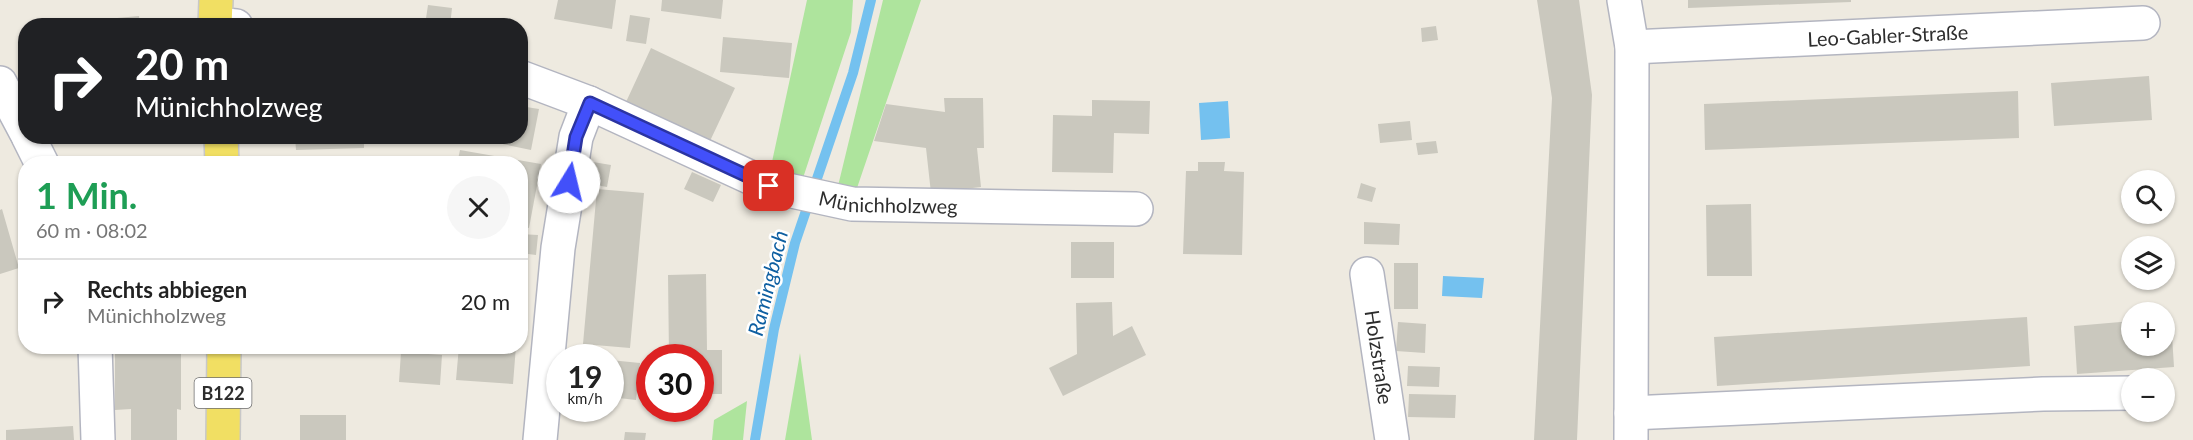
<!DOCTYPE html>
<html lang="de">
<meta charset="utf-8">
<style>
:root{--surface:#fff;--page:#f6f6f6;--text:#222;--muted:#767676;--line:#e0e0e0}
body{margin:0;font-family:Lato,sans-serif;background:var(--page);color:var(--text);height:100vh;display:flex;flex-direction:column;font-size:22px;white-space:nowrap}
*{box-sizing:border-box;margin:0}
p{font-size:20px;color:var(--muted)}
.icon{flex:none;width:33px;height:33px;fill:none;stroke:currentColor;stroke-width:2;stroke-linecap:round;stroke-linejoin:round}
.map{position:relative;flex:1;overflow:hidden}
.panel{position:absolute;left:18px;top:156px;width:510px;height:198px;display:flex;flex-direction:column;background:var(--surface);border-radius:24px;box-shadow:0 2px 4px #0004}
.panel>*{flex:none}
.top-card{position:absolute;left:18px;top:18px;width:510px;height:126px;border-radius:24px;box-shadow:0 2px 4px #0004;background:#202124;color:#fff;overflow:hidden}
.controls{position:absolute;left:2121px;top:170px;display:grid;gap:12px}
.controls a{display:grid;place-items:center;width:54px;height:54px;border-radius:50%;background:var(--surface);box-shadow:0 2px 4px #0004;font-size:30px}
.speed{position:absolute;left:546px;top:344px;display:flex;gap:12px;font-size:30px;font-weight:700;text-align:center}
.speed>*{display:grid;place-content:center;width:78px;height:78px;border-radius:50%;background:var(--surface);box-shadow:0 2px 4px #0004;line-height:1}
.speed small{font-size:15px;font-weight:400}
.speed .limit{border:9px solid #d22;background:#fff;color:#111}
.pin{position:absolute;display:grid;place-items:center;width:51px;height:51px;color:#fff;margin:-26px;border-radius:12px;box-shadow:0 3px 9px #0006}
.me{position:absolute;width:66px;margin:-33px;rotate:9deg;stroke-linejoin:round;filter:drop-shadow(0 0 4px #0008)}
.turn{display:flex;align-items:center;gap:21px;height:126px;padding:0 18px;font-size:27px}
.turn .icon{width:78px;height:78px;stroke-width:2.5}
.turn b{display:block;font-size:42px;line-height:51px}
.round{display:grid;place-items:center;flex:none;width:63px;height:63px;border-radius:32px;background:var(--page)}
.head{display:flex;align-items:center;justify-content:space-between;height:102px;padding:0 18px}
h1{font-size:36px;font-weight:700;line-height:45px;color:#1e9e55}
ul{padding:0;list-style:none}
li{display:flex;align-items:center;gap:18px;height:84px;padding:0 18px;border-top:2px solid var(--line)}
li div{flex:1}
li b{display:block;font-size:22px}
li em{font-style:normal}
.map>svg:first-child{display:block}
.green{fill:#aee49d}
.water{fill:#74c1ef}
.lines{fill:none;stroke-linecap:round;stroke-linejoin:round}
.stream{stroke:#74c1ef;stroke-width:10}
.building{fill:#cac8be}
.minor-casing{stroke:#b3b5c0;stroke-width:36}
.major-casing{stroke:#c8c8c8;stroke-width:36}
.minor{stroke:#fff;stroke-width:33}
.major{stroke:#f1df63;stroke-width:33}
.route-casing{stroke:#2b34a2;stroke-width:15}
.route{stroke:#4250fa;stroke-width:10}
.labels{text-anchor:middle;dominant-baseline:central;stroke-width:5;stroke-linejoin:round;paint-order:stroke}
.shield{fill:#fff;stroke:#6c6c6c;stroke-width:1.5}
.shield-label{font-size:18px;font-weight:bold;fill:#2d2d2d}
.street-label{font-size:20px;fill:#2d2d2d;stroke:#fff}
.water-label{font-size:21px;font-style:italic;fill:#0e5fa1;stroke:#fff}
</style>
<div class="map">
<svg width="2193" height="440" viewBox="0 0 2193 440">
<rect width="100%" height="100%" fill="#eeeae0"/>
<path class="green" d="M807,0H853L851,32L803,178L770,171Z
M883,0H921L857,188L838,186Z
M800,353L812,440H785Z
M747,401L743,440H712L714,420Z"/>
<path class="water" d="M1228,101L1230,138L1201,140L1199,103Z
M1443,276L1484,278L1482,298L1442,296Z"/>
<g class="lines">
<path class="stream" d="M755,440L774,329L795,243L853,73L871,0"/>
</g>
<path class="building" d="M558,0H616L612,29L554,19Z
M662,0H723L721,19L661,11Z
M1537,0H1579L1592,95L1577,440H1534L1552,98Z
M1688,0H1851V2L1688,8Z
M428,5L452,8L450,26L425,25Z
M630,15L650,18L646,44L626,41Z
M139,16L140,26H95V20Z
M1436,26L1438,40L1422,42L1421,28Z
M723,37L792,43L789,78L720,72Z
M651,48L735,88L710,141L626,102Z
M2149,76L2152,120L2054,126L2051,83Z
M2018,91L2019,138L1705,150L1704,104Z
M944,98H983L984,148H977L981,187L931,193L926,148L874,141L886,104L945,112Z
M1092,100L1150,101L1149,134L1114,133L1113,173L1052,172L1053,115L1092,116Z
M520,106L539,109L531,150L488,141L489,136H520Z
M1410,121L1412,140L1380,143L1378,124Z
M295,136H364V148L296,150Z
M1436,141L1438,153L1418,155L1416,143Z
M460,150L541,164L529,228L520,226V164H457Z
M365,159H384V164H365Z
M587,161L611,165L607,187L584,183Z
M1198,162H1225L1224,171L1244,172L1242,255L1183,254L1186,171H1198Z
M692,172L721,185L713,202L684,189Z
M1361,183L1376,188L1372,202L1357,198Z
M597,189L644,193L630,348L583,344Z
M1751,204L1752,276H1707L1706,205Z
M2,209L19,268L0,274V210Z
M1364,222L1400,224L1399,245L1364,244Z
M520,234L538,235L536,255L520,253Z
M1071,242H1114V278H1071Z
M1394,263H1418V309H1394Z
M706,274L707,350H722V394H708L707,398H700V357H669L668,275Z
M1112,302L1113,336L1132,326L1146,355L1063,396L1049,368L1077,354L1076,303Z
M2027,317L2030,366L1717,386L1714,337Z
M2164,319H2171L2174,367L2077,374L2074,326L2132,321V345H2164Z
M1398,322L1426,324L1425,353L1396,351Z
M115,346H181V410L177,409V440H131V409L115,410Z
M459,346H516L513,384L456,380Z
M401,352L442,355L440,385L399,382Z
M610,360L640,363L636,400L610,397Z
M1408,366L1440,367L1439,387L1407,386Z
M1409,394L1456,395L1455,418L1408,417Z
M300,415H346V440H300Z
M73,426L74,440H6V430Z
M625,432L646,433L645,440H624Z"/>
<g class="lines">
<g class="minor-casing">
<g id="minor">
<path d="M1624,0L1632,47L1631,440"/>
<path d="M215,24L236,26"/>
<path id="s1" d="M1632,47L2143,23"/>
<path id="s2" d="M520,77L589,103L769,186L852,204L1136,209"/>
<path d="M0,83L26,132"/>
<path d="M28,136L42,164"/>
<path id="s3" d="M1367,274L1392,440"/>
<path d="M95,346L98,440"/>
<path d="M1631,413L2043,394L2132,393"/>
<path d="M540,440L558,248L576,137L589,103"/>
</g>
</g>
<g class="major-casing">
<path id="major" d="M215,26L216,0
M221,136L222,164
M223,440L224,346"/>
</g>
<use href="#minor" class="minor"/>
<use href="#major" class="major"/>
</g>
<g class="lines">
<g class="route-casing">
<path id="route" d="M569,182L576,137L590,103L769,186"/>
</g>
<use href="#route" class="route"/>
</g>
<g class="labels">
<rect class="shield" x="194.5" y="378" width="57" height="30" rx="4.5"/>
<g class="shield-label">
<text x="223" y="393">B122</text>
</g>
<g class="street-label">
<text stroke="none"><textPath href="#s1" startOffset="256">Leo-Gabler-Straße</textPath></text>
<text stroke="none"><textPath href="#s2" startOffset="393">Münichholzweg</textPath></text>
<text stroke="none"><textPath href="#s3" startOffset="84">Holzstraße</textPath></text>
</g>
<g class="water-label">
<text transform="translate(767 283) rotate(-76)">Ramingbach</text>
</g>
</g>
</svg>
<div class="controls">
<a><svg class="icon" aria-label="search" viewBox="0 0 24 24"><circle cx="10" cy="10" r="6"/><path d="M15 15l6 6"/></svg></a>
<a><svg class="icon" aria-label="layers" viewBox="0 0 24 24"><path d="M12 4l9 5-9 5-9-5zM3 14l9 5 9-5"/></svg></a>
<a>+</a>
<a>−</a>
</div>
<div class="speed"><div>19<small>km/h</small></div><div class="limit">30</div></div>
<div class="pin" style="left:769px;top:186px;background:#d93025"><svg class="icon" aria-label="arrive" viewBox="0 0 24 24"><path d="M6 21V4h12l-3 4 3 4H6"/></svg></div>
<svg class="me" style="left:569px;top:182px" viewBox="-20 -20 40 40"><circle r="19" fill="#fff"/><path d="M0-13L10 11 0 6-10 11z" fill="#4250fa"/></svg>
<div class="top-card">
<div class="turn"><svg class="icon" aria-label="right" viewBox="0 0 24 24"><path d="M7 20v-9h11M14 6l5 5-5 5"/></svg><div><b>20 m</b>Münichholzweg</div></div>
</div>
<section class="panel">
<div class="head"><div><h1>1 Min.</h1><p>60 m · 08:02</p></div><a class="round"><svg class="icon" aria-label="close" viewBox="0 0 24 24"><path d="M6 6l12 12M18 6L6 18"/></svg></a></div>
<ul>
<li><svg class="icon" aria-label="right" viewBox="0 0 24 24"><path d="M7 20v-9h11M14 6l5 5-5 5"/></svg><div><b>Rechts abbiegen</b><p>Münichholzweg</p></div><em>20 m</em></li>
</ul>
</section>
</div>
